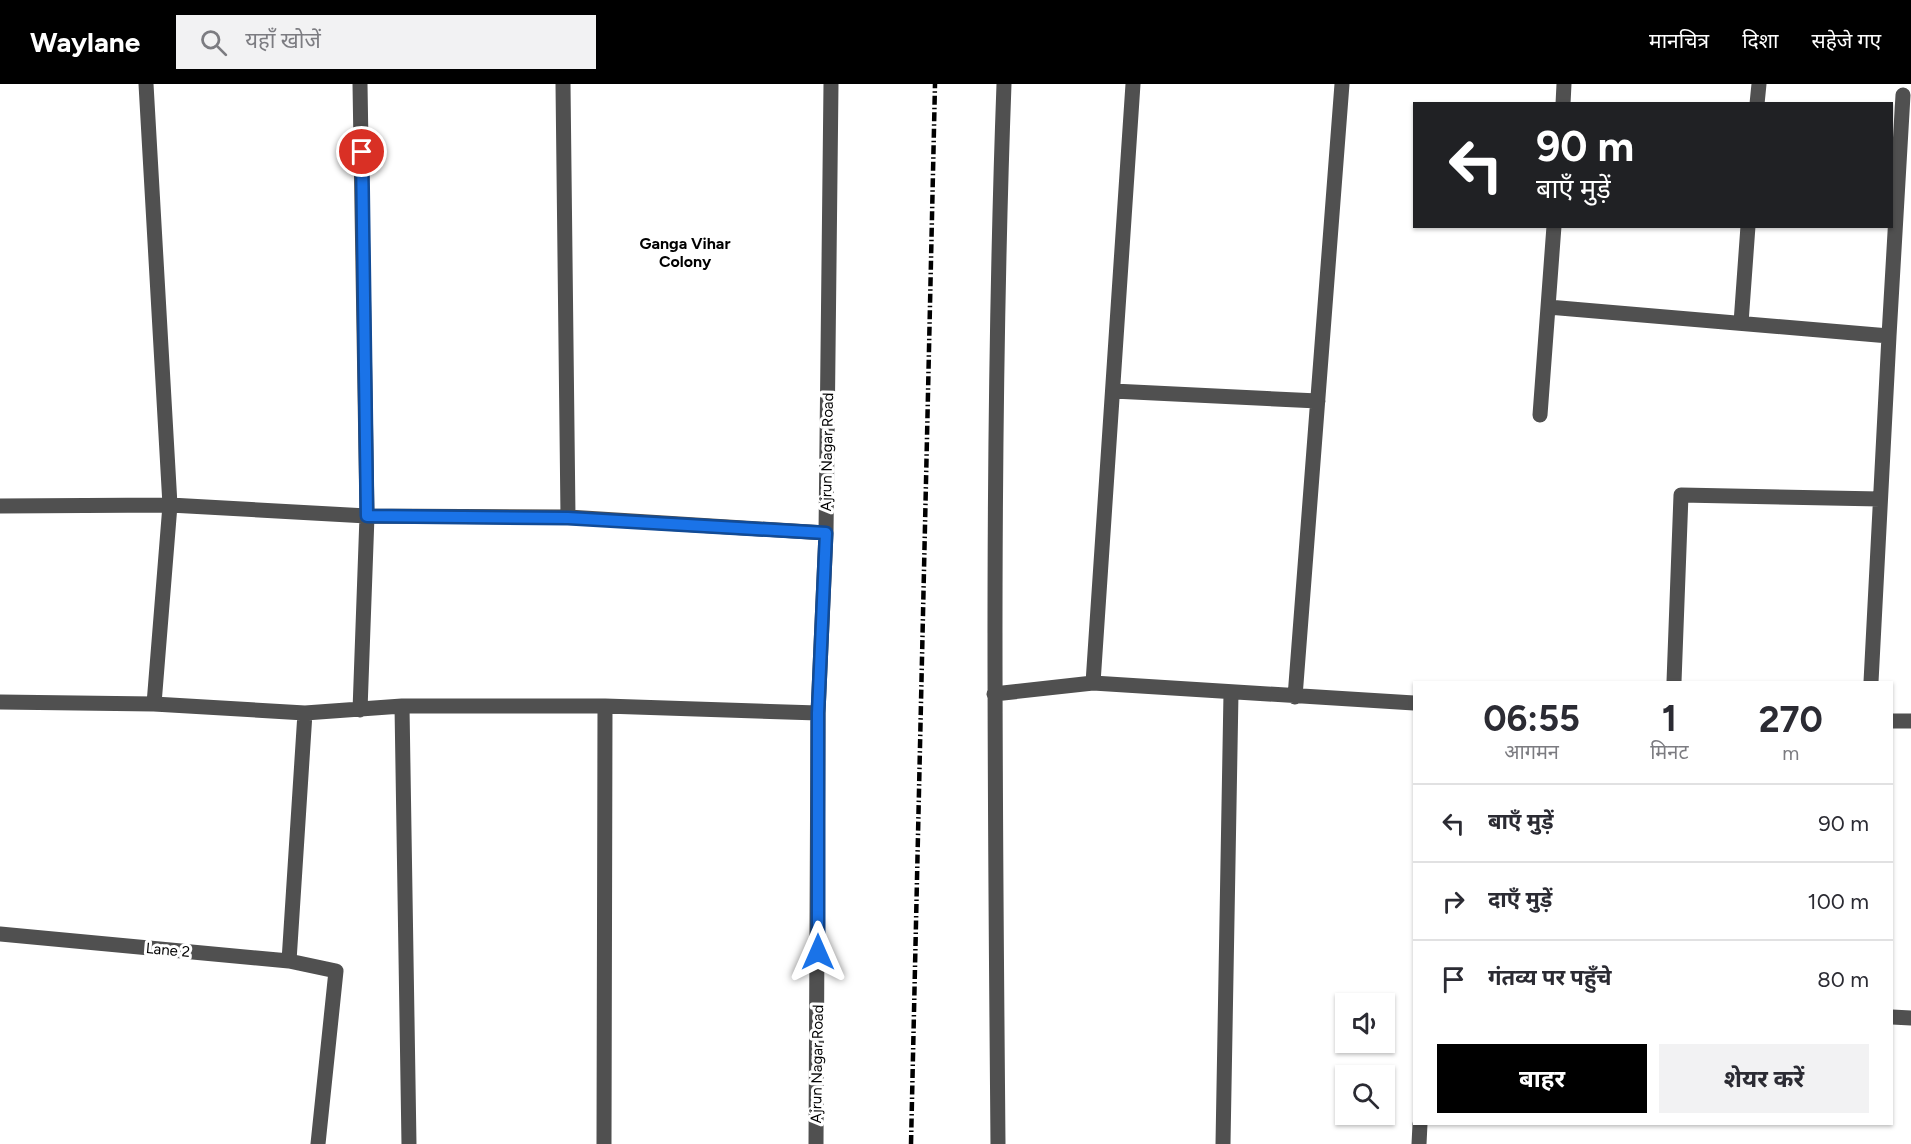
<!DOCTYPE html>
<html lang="hi">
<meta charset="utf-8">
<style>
:root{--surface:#fff;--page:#f2f2f3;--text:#2b2b33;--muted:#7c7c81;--line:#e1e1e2;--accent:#000}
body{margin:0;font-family:Figtree,"Noto Sans Devanagari",sans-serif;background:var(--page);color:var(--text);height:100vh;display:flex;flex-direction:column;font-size:22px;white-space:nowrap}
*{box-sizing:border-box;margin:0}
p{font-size:20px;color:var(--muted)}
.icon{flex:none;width:33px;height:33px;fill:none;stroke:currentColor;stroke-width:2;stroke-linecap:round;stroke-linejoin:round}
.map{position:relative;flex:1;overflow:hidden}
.details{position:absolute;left:1413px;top:597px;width:480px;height:444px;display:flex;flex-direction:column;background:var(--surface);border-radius:0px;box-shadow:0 2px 4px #0004}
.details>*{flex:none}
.top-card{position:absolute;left:1413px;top:18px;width:480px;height:126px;border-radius:0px;box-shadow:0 2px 4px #0004;background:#202124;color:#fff;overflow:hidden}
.buttons{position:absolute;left:1335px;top:909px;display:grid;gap:12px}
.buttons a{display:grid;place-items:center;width:60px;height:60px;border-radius:0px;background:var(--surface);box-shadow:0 2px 4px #0004;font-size:30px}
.pin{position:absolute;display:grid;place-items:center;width:51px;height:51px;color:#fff;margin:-26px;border:3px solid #fff;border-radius:50%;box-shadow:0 2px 6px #0007}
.me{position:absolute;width:66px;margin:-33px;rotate:0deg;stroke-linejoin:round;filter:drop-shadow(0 0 4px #0008)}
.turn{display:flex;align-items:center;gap:21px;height:126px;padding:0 24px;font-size:27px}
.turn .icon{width:78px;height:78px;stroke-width:2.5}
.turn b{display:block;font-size:42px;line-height:51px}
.eta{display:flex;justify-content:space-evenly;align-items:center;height:102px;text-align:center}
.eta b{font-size:36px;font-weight:700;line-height:42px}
.action{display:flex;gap:12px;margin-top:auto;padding:12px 24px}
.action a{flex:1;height:69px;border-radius:0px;background:var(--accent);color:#fff;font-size:24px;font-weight:700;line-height:69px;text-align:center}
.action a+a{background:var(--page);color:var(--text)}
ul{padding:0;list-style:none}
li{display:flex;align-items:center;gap:18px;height:78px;padding:0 24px;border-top:2px solid var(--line)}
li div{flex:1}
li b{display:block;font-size:22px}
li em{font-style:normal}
header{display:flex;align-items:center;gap:36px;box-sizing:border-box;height:84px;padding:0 30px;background:var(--accent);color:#fff}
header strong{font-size:28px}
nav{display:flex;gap:33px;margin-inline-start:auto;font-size:21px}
.search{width:420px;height:54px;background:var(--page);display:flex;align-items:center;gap:15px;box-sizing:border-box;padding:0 21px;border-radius:0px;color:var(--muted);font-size:22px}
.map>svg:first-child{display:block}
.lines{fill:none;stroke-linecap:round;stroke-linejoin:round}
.minor{stroke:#505050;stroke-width:15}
.rail{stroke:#000;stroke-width:4.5;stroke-dasharray:9 3 1.5 3;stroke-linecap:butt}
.route-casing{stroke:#114b97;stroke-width:15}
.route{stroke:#1a73e8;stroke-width:10}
.labels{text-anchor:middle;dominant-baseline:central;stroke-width:6;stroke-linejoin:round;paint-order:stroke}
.street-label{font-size:15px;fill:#000;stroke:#fff}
.neighbourhood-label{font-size:16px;font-weight:bold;fill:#000;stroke:#fff}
</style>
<header>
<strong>Waylane</strong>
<div class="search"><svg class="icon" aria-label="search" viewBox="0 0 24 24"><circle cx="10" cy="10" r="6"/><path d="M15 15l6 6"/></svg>यहाँ खोजें</div>
<nav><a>मानचित्र</a><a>दिशा</a><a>सहेजे गए</a></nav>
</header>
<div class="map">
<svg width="1911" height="1060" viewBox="0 0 1911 1060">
<rect width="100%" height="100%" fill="#fff"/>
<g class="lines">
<path class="minor" d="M146,0L170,421L154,620
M563,0L568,433
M1563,20L1564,0
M1757,20L1759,0
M1548,223L1889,252L1871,598
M1741,239L1748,142
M1889,252L1903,11
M1113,307L1318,317
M1540,331L1554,142
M0,422L170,421L367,432L568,433L826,449
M1674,598L1681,411L1880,415
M1093,599L1133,0
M994,610L1093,599L1414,619
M1295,613L1342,0
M0,618L154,620L305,629L402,622H605L818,629
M402,622L409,1060
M360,626L367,432L360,0
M1892,637H1911
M0,850L289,877L336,887L318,1060
M289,877L305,629
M1892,933L1911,934
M604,1060L605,622
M816,1060L818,629L826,449L831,0
M998,1060C995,707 991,353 1004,0
M1223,1060L1231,609
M1419,1060L1420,1040"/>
<path class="rail" d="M911,1060L935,0"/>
</g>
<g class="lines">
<g class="route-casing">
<path id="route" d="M362,68L367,432L568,434L826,449L818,629V868"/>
</g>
<use href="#route" class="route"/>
</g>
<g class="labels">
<g class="street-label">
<text transform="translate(827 368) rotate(-89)">Ajrun Nagar Road</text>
<text transform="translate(168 866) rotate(5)">Lane 2</text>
<text transform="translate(817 980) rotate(-89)">Ajrun Nagar Road</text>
</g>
<g class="neighbourhood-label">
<text x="685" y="159">Ganga Vihar<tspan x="685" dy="18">Colony</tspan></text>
</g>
</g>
</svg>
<div class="buttons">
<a><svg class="icon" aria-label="sound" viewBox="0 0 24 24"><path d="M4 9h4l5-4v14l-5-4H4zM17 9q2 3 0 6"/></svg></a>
<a><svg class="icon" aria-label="search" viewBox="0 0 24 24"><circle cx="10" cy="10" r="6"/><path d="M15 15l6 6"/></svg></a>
</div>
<div class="pin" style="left:362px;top:68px;background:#d93025"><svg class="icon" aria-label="arrive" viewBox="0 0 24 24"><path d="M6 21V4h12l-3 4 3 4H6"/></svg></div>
<svg class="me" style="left:818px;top:868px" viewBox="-20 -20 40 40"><path d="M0-17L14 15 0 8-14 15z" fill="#1a73e8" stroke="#fff" stroke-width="4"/></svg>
<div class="top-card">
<div class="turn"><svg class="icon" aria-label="left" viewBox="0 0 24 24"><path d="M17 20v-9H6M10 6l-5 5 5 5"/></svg><div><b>90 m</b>बाएँ मुड़ें</div></div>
</div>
<section class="details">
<div class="eta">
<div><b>06:55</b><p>आगमन</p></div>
<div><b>1</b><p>मिनट</p></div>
<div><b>270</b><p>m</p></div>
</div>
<ul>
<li><svg class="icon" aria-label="left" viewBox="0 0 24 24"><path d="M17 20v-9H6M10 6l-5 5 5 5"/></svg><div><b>बाएँ मुड़ें</b></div><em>90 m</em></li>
<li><svg class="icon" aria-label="right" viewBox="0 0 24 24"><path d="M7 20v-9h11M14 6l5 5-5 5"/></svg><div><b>दाएँ मुड़ें</b></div><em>100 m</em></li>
<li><svg class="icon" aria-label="arrive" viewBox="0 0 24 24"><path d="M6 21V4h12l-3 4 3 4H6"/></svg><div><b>गंतव्य पर पहुँचे</b></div><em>80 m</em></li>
</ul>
<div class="action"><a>बाहर</a><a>शेयर करें</a></div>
</section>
</div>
